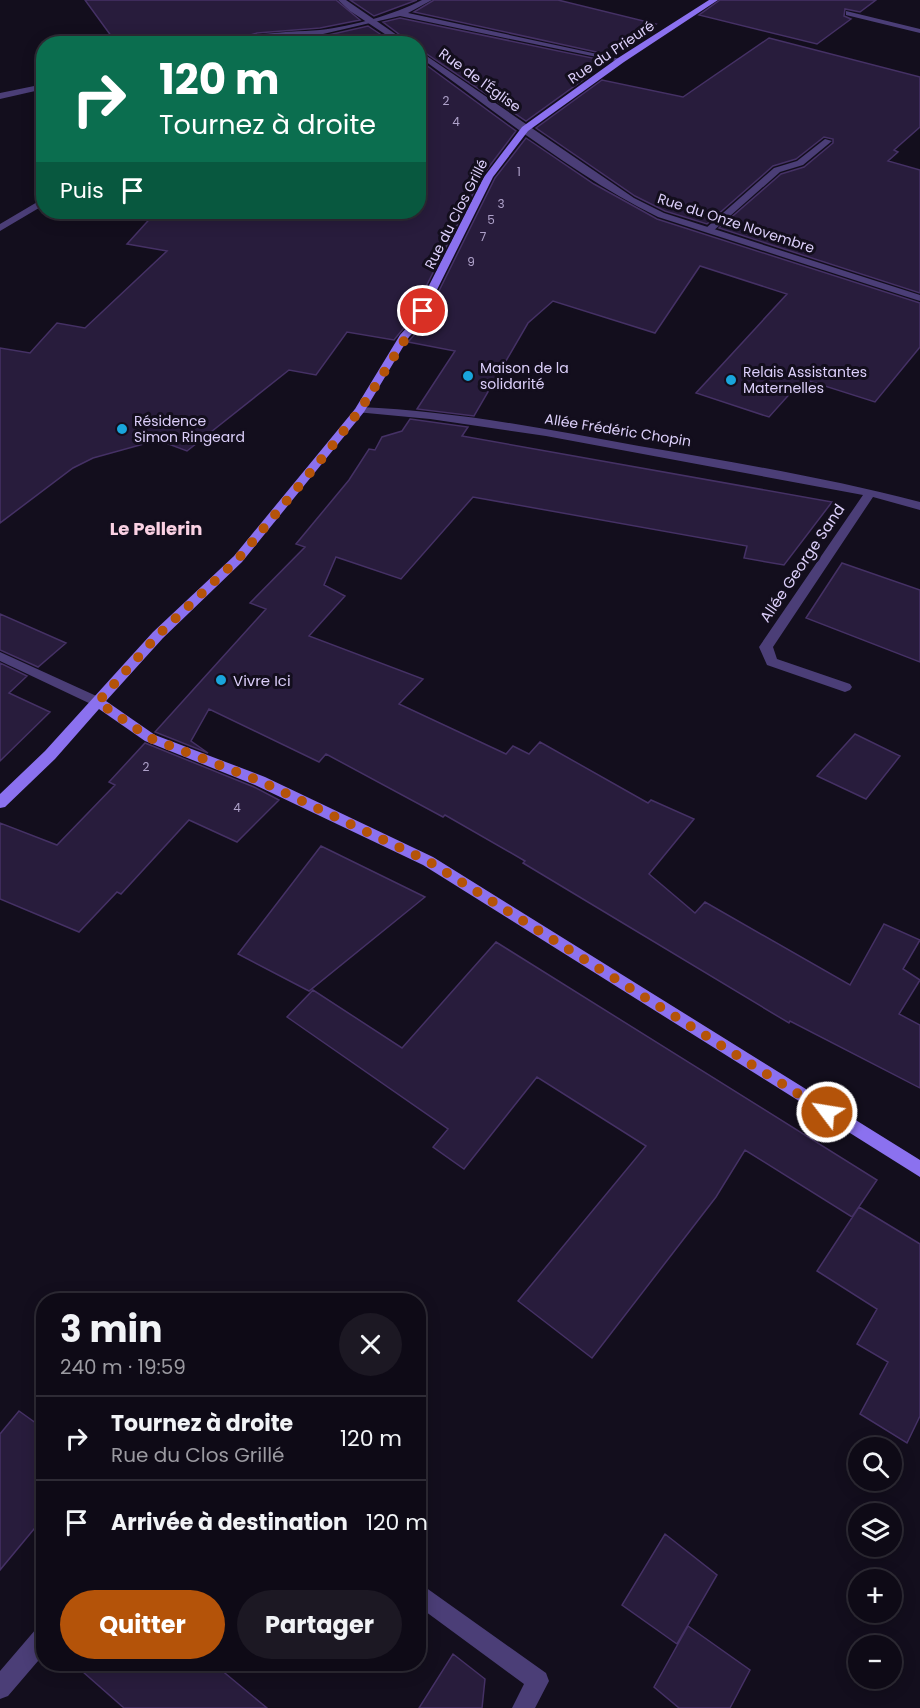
<!DOCTYPE html>
<html lang="fr">
<meta charset="utf-8">
<style>
:root{--surface:#0e0a16;--page:#1c1823;--text:#f1f3f6;--muted:#9b9aa1;--line:#2e2b35;--accent:#b45309}
body{margin:0;font-family:Poppins,sans-serif;background:var(--page);color:var(--text);height:100vh;display:flex;flex-direction:column;font-size:22px;white-space:nowrap}
*{box-sizing:border-box;margin:0}
p{font-size:20px;color:var(--muted)}
.icon{flex:none;width:33px;height:33px;fill:none;stroke:currentColor;stroke-width:2;stroke-linecap:round;stroke-linejoin:round}
.map{position:relative;flex:1;overflow:hidden}
.sheet{position:absolute;left:36px;top:1293px;width:390px;height:378px;display:flex;flex-direction:column;background:var(--surface);border-radius:24px;box-shadow:0 3px 15px #0003,0 0 0 2px var(--line)}
.sheet>*{flex:none}
.banner{position:absolute;left:36px;top:36px;width:390px;height:183px;border-radius:24px;box-shadow:0 3px 15px #0003,0 0 0 2px var(--line);background:#0b6e4f;color:#fff;overflow:hidden}
.tools{position:absolute;left:848px;top:1437px;display:grid;gap:12px}
.tools a{display:grid;place-items:center;width:54px;height:54px;border-radius:50%;background:var(--surface);box-shadow:0 3px 15px #0003,0 0 0 2px var(--line);font-size:30px}
.pin{position:absolute;display:grid;place-items:center;width:51px;height:51px;color:#fff;margin:-26px;border:3px solid #fff;border-radius:50%;box-shadow:0 2px 6px #0007}
.me{position:absolute;width:66px;margin:-33px;rotate:301deg;stroke-linejoin:round;filter:drop-shadow(0 0 4px #0008)}
.turn{display:flex;align-items:center;gap:21px;height:126px;padding:0 24px;font-size:27px}
.turn .icon{width:78px;height:78px;stroke-width:2.5}
.turn b{display:block;font-size:42px;line-height:51px}
.then{display:flex;align-items:center;height:57px;padding:0 24px;background:#0003;gap:12px;font-size:22px}
.round{display:grid;place-items:center;flex:none;width:63px;height:63px;border-radius:32px;background:var(--page)}
.overview{display:flex;align-items:center;justify-content:space-between;height:102px;padding:0 24px}
h1{font-size:36px;font-weight:700;line-height:45px}
.action{display:flex;gap:12px;margin-top:auto;padding:12px 24px}
.action a{flex:1;height:69px;border-radius:36px;background:var(--accent);color:#fff;font-size:24px;font-weight:700;line-height:69px;text-align:center}
.action a+a{background:var(--page);color:var(--text)}
ul{padding:0;list-style:none}
li{display:flex;align-items:center;gap:18px;height:84px;padding:0 24px;border-top:2px solid var(--line)}
li div{flex:1}
li b{display:block;font-size:22px}
li em{font-style:normal}
.map>svg:first-child{display:block}
.building{fill:#281c3c;stroke:#453165;stroke-width:1.5}
.lines{fill:none;stroke-linecap:round;stroke-linejoin:round}
.service{fill:#4b3e77;fill-rule:evenodd}
.minor{fill:#4b3e77;fill-rule:evenodd}
.tertiary{fill:#4b3e77;fill-rule:evenodd}
.secondary{fill:#8b71ef;fill-rule:evenodd}
.route{stroke:#b45309;stroke-width:10;stroke-dasharray:0 18}
.poi-dot{fill:#19a5dc;stroke:#130e1d;stroke-width:2}
.labels{text-anchor:middle;dominant-baseline:central;stroke-width:6;stroke-linejoin:round;paint-order:stroke}
.number-label{font-size:12px;fill:#afa2ca}
.far-street-label{font-size:14px;fill:#dccffa;stroke:#130e1d}
.far-poi-label{font-size:14px;fill:#dccffa;stroke:#130e1d;text-anchor:start}
.street-label{font-size:15px;fill:#dccffa;stroke:#130e1d}
.poi-label{font-size:15px;fill:#dccffa;stroke:#130e1d;text-anchor:start}
.quarter-label{font-size:18px;font-weight:bold;fill:#fad1e3;stroke:#130e1d}
</style>
<div class="map">
<svg width="920" height="1708" viewBox="0 0 920 1708">
<rect width="100%" height="100%" fill="#130e1d"/>
<path class="building" d="M85,0H336L360,20L320,28L257,33L221,44H117Z
M350,0H417L374,16Z
M434,0H558L656,24L610,55L414,12Z
M720,0H876L860,12L845,9L844,16L851,19L817,44L699,15Z
M400,18L602,60L578,75L587,77L526,121L418,48V44H412L383,22Z
M368,26L395,44H313L324,36Z
M304,37L296,44H253L289,38Z
M769,38L920,77V127L894,150L898,152L888,161L920,170V293L719,228L781,174L804,167L833,143V139L824,137L796,159L773,166L707,224L665,211L635,196L536,128L602,80L683,97Z
M418,59L516,131L482,176L407,324L394,340L347,332L316,375L289,370L187,451L158,440L93,458L73,468L0,523V348L30,353L57,323L85,328L167,251L127,244L156,212H418Z
M526,138L594,184L657,219L920,303V347L875,402L803,379L769,417L696,393L787,294L700,266L655,333L553,301L528,323L474,416L417,409L455,351L408,342L421,327L495,178Z
M410,419L468,427L462,436L832,502L784,565L744,558L747,546L473,497L401,579L336,557L324,585L345,596L309,636L423,679L399,704L506,754L513,746L529,754L540,742L648,803L651,800L694,819L649,874L695,913L705,902L850,985L884,924L920,940L903,969L920,980L899,1014L920,1025V1088L790,1021L789,1023L523,863L525,861L445,815L443,817L326,754L319,762L209,709L191,741L208,753L155,732L266,609L250,603L305,547L296,544L349,480L369,449L375,450L382,437L402,431Z
M842,563L920,590V662L806,618Z
M0,614L66,643L38,667L0,650Z
M0,663L27,676L9,693L50,712L0,761Z
M855,734L900,756L866,799L817,776Z
M145,743L254,787L279,800L237,842L189,820L121,894L117,892L79,932L0,899V823L57,845L115,785L109,782Z
M321,846L425,897L309,991L238,954Z
M496,942L877,1180L852,1217L745,1150L716,1197L592,1358L518,1301L646,1146L537,1077L464,1169L433,1147L448,1129L287,1017L313,990L402,1048Z
M859,1207L920,1244V1416L907,1443L860,1414L888,1362L857,1344L877,1309L817,1271Z
M19,1411L44,1429V1517L0,1570V1434Z
M665,1534L717,1575L677,1644L622,1605Z
M688,1626L750,1670L730,1708H679L654,1687Z
M453,1654L485,1679L482,1708H419Z
M74,1664H214L267,1708H124Z"/>
<g class="lines">
<path class="service" d="M846,11L920,29V33L846,15Z"/>
<path class="minor" d="M422,0H432L408,13L625,60L621,62L400,16L323,34L308,44H298L311,34C281,34 253,44 223,44C247,32 293,32 320,30C353,26 393,15 422,0Z
M44,84V89L0,99V93Z
M825,139L832,141L803,165L780,172L712,232H706V228L774,168L797,161Z
M44,198V205L0,231V224Z
M360,407C454,411 547,429 639,446C733,462 828,478 920,502V510L873,497L773,647L777,659L850,684L852,687L850,690L845,692L767,665L759,647L863,495L546,436L430,419L356,412L354,410Z
M0,652L103,699L105,702L103,705H93L0,661Z
M418,1582L546,1673L549,1681L535,1708H512L524,1684L418,1606Z
M44,1626V1654L8,1696L0,1699V1671L36,1629Z"/>
<path class="tertiary" d="M338,0H346L410,44H400L350,11Z
M418,50L634,198L664,213L920,295V301L658,217C573,175 495,111 418,56Z"/>
<path class="secondary" d="M709,0H718L624,62L528,131L493,177L419,326L409,337L364,412L242,562L163,638L106,701L155,735L265,777L433,857L920,1160V1177L423,865L255,785L145,741L99,709L55,759L5,807L0,808V794L45,751L153,632L234,556L355,409L400,335L409,325L484,177L522,127L618,58Z"/>
</g>
<g class="lines">
<path class="route" d="M423,311L360,410L324,456L238,559L158,635L98,702L150,738L260,781L428,861L827,1112"/>
</g>
<g class="poi-dot">
<circle cx="468" cy="376" r="6"/>
<circle cx="731" cy="380" r="6"/>
<circle cx="122" cy="429" r="6"/>
<circle cx="221" cy="680" r="6"/>
</g>
<g class="labels">
<g class="number-label">
<text x="446" y="100">2</text>
<text x="456" y="121">4</text>
<text x="519" y="171">1</text>
<text x="501" y="203">3</text>
<text x="491" y="219">5</text>
<text x="483" y="236">7</text>
<text x="471" y="261">9</text>
<text x="146" y="766">2</text>
<text x="237" y="807">4</text>
</g>
<g class="far-street-label">
<text transform="translate(611 52) rotate(-34)">Rue du Prieuré</text>
<text transform="translate(480 80) rotate(36)">Rue de l'Église</text>
<text transform="translate(456 214) rotate(-63)">Rue du Clos Grillé</text>
<text transform="translate(736 223) rotate(18)">Rue du Onze Novembre</text>
<text transform="translate(618 430) rotate(9)">Allée Frédéric Chopin</text>
</g>
<g class="far-poi-label">
<text x="480" y="368">Maison de la<tspan x="480" dy="16">solidarité</tspan></text>
<text x="743" y="372">Relais Assistantes<tspan x="743" dy="16">Maternelles</tspan></text>
<text x="134" y="421">Résidence<tspan x="134" dy="16">Simon Ringeard</tspan></text>
</g>
<g class="street-label">
<text transform="translate(802 563) rotate(-56)">Allée George Sand</text>
</g>
<g class="poi-label">
<text x="233" y="680">Vivre Ici</text>
</g>
<g class="quarter-label">
<text x="156" y="528">Le Pellerin</text>
</g>
</g>
</svg>
<div class="tools">
<a><svg class="icon" aria-label="search" viewBox="0 0 24 24"><circle cx="10" cy="10" r="6"/><path d="M15 15l6 6"/></svg></a>
<a><svg class="icon" aria-label="layers" viewBox="0 0 24 24"><path d="M12 4l9 5-9 5-9-5zM3 14l9 5 9-5"/></svg></a>
<a>+</a>
<a>−</a>
</div>
<div class="pin" style="left:423px;top:311px;background:#d93025"><svg class="icon" aria-label="arrive" viewBox="0 0 24 24"><path d="M6 21V4h12l-3 4 3 4H6"/></svg></div>
<svg class="me" style="left:827px;top:1112px" viewBox="-20 -20 40 40"><circle r="17" fill="#b45309" stroke="#fff" stroke-width="3"/><path d="M0-11L8 9 0 5-8 9z" fill="#fff"/></svg>
<div class="banner">
<div class="turn"><svg class="icon" aria-label="right" viewBox="0 0 24 24"><path d="M7 20v-9h11M14 6l5 5-5 5"/></svg><div><b>120 m</b>Tournez à droite</div></div>
<div class="then">Puis<svg class="icon" aria-label="arrive" viewBox="0 0 24 24"><path d="M6 21V4h12l-3 4 3 4H6"/></svg></div>
</div>
<section class="sheet">
<div class="overview"><div><h1>3 min</h1><p>240 m · 19:59</p></div><a class="round"><svg class="icon" aria-label="close" viewBox="0 0 24 24"><path d="M6 6l12 12M18 6L6 18"/></svg></a></div>
<ul>
<li><svg class="icon" aria-label="right" viewBox="0 0 24 24"><path d="M7 20v-9h11M14 6l5 5-5 5"/></svg><div><b>Tournez à droite</b><p>Rue du Clos Grillé</p></div><em>120 m</em></li>
<li><svg class="icon" aria-label="arrive" viewBox="0 0 24 24"><path d="M6 21V4h12l-3 4 3 4H6"/></svg><div><b>Arrivée à destination</b></div><em>120 m</em></li>
</ul>
<div class="action"><a>Quitter</a><a>Partager</a></div>
</section>
</div>
